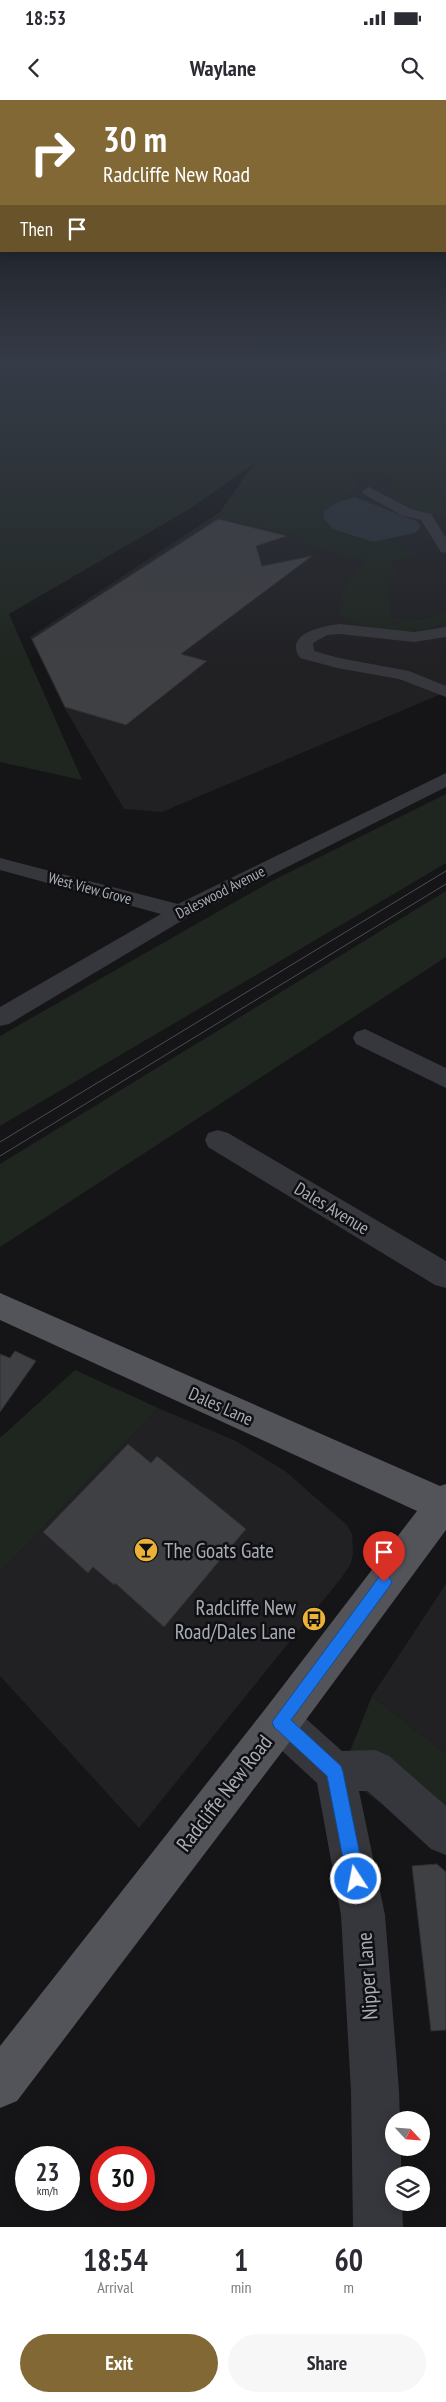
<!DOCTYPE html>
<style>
:root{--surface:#fff;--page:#f7f7f7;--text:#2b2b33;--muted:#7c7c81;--accent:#826835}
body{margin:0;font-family:"PT Sans Narrow",sans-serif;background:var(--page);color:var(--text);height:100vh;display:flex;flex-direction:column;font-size:19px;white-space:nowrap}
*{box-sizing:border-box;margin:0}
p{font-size:16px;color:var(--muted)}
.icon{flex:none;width:28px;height:28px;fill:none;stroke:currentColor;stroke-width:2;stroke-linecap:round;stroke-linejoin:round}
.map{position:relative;height:2127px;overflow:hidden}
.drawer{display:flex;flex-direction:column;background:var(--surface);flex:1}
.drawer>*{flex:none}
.banner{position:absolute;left:0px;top:0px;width:446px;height:152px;box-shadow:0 2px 12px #0003;background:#826835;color:#fff;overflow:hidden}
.needle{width:32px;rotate:116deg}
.buttons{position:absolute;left:385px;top:2011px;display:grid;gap:10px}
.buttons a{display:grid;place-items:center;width:45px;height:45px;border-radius:50%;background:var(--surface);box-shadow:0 2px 12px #0003;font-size:25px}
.speed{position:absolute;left:15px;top:2046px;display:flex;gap:10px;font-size:25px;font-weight:700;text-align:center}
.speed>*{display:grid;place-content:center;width:65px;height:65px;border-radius:50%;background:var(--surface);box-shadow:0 2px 12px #0003;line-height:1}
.speed small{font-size:12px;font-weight:400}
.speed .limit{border:8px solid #d22;background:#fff;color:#111}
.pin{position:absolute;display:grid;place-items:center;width:42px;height:42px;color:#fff;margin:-51px -21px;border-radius:50% 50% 50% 0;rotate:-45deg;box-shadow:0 0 5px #0007}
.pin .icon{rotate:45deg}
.me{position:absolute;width:55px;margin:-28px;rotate:349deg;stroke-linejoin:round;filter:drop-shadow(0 0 4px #0008)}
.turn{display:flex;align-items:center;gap:18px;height:105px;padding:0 20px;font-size:22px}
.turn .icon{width:65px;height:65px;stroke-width:2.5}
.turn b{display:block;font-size:35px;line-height:42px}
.then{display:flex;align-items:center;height:48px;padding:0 20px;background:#0003;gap:10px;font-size:19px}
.eta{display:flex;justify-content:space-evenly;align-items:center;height:85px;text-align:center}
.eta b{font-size:30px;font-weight:700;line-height:35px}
.primary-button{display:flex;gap:10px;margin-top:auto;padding:10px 20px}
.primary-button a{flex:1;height:58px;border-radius:30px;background:var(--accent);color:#fff;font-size:20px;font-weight:700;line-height:58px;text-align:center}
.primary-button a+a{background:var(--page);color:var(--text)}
.status{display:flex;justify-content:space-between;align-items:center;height:35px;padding:0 25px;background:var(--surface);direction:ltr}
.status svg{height:14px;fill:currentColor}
header{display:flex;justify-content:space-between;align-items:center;height:65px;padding:0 20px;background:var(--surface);font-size:22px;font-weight:700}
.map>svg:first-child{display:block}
.built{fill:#212124}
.green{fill:#1f2620}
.water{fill:#2b333a}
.building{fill:#3f4044;stroke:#2f2f33}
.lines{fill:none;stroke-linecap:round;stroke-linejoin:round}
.minor{fill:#36373c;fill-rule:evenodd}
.major{fill:#52545a;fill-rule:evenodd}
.tram{stroke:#4b4d53;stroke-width:1}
.route{fill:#1a73e8;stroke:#114b97}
.labels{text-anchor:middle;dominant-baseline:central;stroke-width:5;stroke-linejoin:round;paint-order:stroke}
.far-street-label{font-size:15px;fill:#a7acb6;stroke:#101012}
.street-label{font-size:18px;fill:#a7acb6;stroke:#101012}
.near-poi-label{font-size:21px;fill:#a7acb6;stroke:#101012;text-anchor:start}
.near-street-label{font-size:21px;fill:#a7acb6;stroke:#101012}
</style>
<div class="status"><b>18:53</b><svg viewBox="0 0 49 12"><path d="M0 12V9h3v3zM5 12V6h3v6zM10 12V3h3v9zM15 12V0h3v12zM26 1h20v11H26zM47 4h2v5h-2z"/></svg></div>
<header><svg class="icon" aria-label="back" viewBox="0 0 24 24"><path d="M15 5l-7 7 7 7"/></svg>Waylane<svg class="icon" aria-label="search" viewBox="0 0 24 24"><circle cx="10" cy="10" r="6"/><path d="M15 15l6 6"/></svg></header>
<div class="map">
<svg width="446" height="2127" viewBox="0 0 446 2127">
<rect width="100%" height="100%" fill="#151517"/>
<path class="built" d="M446,356V592L162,712L124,709L64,607L30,537L220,412L256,362Z
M158,1308L236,1341L285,1371L347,1425L352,1434L353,1453L351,1463L342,1477L139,1728L0,1576V1472Z
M446,1484V1654L372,1596Z"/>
<path class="green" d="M0,266H430L446,279V415C425,415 406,411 391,396L395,395L392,376L373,373L354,375L357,391L342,392L343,400L324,411V419C347,435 360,445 390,439L416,456L394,461L389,466L396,470L388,489L392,517C412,522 428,522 446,511V521C437,526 427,530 416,531C399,533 350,528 340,514C337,489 352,478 366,461L299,443L304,438L213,417L220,412L254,364L191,408L9,514L82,680L0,662Z
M446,694V763L0,1026V936L270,782Z
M446,791V857L0,1147V1064Z
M75,1270L158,1308L0,1472V1338Z
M372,1596L446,1654V1751L341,1674Z"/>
<path class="water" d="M355,397L416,421L420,425V429L415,433L373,442L333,429L324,419V411L338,402Z"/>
<path class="building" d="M218,419L287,436L256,446L262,466L312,456L181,554L207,561L126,625L65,607L32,539Z
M15,1251L36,1261L0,1312V1254L10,1258Z
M128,1344L151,1363L157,1356L246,1429L164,1527L115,1483L114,1485L93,1467L88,1473L43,1432Z
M437,1764L446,1772V1930L431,1931L412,1766Z"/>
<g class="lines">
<path class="minor" d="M434,266H446V274Z
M369,387L411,409L431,414L446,438V453L441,452L421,420L401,415L364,394L362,391Z
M340,524L414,532L446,527V537L414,542L340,534L327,535L313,543L314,551L339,558L409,571L446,586V597L399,579L337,568L300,558C283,533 324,526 340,524Z
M446,673V687L188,817L9,924L0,926V907L161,814L0,770V758L178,804Z
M365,929L446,968V988L356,944L353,938L356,932Z
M218,1030L228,1033L446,1161V1188L435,1185L208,1047L205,1040L208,1033Z
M280,1602L294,1608L342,1651L375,1650L389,1656L446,1706V1755L431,1749L368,1691H359L385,1815L399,1991L400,2020H394V2048H401V2075H394V2102H402L403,2127H353L351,1991L341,1815L317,1683L266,1636L260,1622L266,1608Z"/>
<path class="major" d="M0,1193L440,1386L446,1384V1430L294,1636L17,2001L0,2008V1946L266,1608L417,1411L0,1220Z"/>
<path class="tram" d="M0,1042L446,771
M0,1056L446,784"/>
</g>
<linearGradient id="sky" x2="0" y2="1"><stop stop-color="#0c0c0d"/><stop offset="0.47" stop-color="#353b47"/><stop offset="1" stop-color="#353b47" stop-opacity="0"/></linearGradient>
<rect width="446" height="564" fill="url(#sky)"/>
<path class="route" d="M384,1474L389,1477L392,1482L389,1487L291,1620L341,1666L343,1672L365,1779L362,1785L356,1788L349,1785L347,1779L327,1676L274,1627L272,1622L379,1477Z"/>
<defs>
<g id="bar-disc" transform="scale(1.25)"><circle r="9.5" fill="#ecb238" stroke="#101012"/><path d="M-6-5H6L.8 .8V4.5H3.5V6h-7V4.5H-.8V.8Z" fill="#111"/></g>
<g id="bus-disc" transform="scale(1.25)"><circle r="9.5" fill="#ecb238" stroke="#101012"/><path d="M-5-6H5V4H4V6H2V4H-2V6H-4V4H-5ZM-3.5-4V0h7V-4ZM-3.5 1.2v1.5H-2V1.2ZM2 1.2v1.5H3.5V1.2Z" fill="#111"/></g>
</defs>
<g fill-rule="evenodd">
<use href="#bar-disc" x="146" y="1450"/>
<use href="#bus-disc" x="314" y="1519"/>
</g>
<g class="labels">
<g class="far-street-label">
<text transform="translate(90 788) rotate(15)">West View Grove</text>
<text transform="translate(220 792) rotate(-27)">Daleswood Avenue</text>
</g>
<g class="street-label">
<text transform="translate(332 1108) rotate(31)">Dales Avenue</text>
<text transform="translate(221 1306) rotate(24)">Dales Lane</text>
</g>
<g class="near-poi-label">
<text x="164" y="1450">The Goats Gate</text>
<text x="296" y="1507" text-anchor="end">Radcliffe New<tspan x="296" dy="24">Road/Dales Lane</tspan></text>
</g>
<g class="near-street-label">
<text transform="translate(224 1693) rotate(-52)">Radcliffe New Road</text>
<text transform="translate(367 1876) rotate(-94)">Nipper Lane</text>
</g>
</g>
</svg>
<div class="buttons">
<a><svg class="needle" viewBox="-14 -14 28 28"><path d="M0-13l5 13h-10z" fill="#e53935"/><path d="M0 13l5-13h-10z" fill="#7c7c81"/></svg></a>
<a><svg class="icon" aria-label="layers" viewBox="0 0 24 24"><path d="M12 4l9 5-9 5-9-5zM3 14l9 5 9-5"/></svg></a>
</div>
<div class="speed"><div>23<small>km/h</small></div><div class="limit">30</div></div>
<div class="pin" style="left:384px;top:1482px;background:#d93025"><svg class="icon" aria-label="arrive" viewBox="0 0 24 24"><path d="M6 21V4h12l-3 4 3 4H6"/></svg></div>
<svg class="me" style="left:356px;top:1779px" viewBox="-20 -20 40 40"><circle r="17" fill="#1a73e8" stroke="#fff" stroke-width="3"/><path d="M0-11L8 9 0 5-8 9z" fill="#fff"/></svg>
<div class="banner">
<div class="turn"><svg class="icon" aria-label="right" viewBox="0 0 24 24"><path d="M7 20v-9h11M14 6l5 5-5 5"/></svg><div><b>30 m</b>Radcliffe New Road</div></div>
<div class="then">Then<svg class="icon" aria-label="arrive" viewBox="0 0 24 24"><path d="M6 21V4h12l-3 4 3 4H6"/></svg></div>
</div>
</div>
<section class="drawer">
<div class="eta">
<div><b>18:54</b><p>Arrival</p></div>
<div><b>1</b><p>min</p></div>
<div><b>60</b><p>m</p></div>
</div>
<div class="primary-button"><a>Exit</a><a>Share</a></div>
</section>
